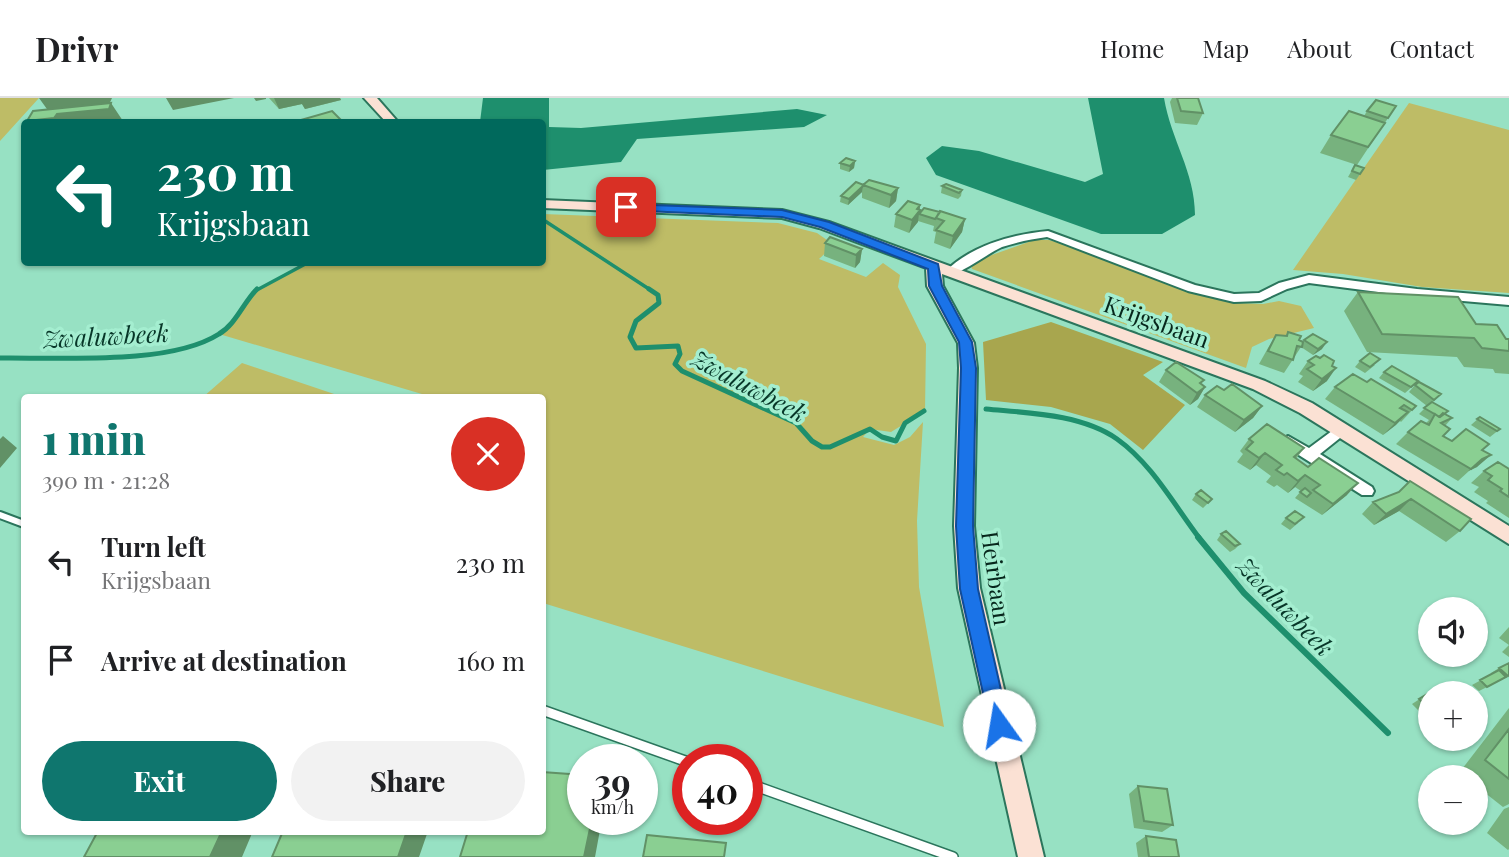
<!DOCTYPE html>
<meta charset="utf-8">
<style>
:root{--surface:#fff;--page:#f2f2f2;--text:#202124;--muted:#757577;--line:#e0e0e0;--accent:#0f766e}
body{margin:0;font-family:"Playfair Display",serif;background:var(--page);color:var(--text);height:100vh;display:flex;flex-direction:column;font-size:26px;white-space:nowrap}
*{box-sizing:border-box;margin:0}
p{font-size:23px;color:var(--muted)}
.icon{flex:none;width:38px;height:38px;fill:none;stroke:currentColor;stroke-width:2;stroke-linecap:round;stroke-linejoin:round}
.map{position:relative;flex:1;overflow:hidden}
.sheet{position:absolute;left:21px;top:296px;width:525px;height:441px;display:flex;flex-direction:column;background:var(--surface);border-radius:7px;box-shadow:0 2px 5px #0004}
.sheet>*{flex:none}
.top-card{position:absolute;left:21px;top:21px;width:525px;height:147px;border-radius:7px;box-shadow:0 2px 5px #0004;background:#00695c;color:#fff;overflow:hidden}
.tools{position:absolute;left:1418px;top:499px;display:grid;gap:14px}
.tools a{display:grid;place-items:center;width:70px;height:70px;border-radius:50%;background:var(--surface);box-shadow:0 2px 5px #0004;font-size:35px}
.speed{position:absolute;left:567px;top:646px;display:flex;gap:14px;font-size:35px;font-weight:700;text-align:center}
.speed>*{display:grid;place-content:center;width:91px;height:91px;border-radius:50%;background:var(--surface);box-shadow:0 2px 5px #0004;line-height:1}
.speed small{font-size:18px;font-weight:400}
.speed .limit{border:10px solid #d22;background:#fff;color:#111}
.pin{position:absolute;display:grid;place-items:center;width:60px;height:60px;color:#fff;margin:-30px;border-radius:14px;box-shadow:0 4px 10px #0006}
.me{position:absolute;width:77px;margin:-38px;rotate:347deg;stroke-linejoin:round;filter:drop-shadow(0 0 5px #0008)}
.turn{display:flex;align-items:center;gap:24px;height:147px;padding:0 21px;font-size:32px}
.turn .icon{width:91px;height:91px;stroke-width:2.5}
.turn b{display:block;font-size:49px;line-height:60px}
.round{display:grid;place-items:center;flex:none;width:74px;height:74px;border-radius:37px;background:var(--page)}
.overview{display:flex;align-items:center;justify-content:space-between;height:119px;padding:0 21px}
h1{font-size:42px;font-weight:800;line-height:52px;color:var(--accent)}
.primary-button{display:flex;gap:14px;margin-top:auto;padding:14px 21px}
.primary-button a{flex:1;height:80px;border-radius:42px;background:var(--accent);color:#fff;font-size:28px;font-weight:800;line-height:80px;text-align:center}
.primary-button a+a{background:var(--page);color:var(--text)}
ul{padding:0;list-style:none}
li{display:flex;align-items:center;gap:21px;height:98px;padding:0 21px}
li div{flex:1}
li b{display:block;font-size:26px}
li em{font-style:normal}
header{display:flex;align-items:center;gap:42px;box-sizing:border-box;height:98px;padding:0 35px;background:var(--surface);border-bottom:2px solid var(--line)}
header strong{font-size:33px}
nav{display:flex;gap:38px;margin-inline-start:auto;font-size:24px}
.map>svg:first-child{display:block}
.green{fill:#bebc66}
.forest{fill:#a8a64e}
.water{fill:#1e8f6d}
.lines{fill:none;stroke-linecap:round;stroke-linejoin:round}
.stream-far2{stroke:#1e8f6d;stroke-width:3.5}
.stream-far1{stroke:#1e8f6d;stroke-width:5}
.stream{stroke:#1e8f6d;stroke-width:6}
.lane-far1-casing{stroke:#2b755c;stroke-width:10}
.lane-casing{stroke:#2b755c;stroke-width:12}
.street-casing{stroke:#2b755c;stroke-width:4}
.secondary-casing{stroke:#2b755c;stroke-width:4}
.lane-far1{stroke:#fff;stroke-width:6}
.lane{stroke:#fff;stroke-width:9}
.street{fill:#fff;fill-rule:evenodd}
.secondary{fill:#fbe1d4;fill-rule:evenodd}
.wall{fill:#77b27e}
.shaded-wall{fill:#619166}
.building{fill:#8acf92;stroke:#619166;stroke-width:2}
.route{fill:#1a73e8;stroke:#114b97;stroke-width:2}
.labels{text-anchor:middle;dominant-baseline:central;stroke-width:7;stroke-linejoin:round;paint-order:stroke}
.street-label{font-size:23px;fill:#07271c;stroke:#a4eed0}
.water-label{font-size:24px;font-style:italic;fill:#073628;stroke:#a4eed0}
</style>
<header>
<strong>Drivr</strong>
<nav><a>Home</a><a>Map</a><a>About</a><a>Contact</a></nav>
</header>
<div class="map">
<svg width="1509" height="759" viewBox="0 0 1509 759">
<rect width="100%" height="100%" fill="#97e1c3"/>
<path class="green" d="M0,0H39L0,43Z
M1409,5L1509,32V195L1422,189L1343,176L1293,172Z
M543,116L778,125L817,135L834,147L819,161L866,179L883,165L900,177L898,189L926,246L925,313L891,334L870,331L863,339L894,347L910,339L923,324L917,423L919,489L944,629L543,505L542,299H432L219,236L239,216L254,194L309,165L542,164Z
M1034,142H1049L1070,148L1193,195L1237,205L1263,206L1279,203L1301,208L1314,230L1269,241L1252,249L1246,270L972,171L971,167L975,163Z
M242,265L343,299H203Z"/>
<path class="forest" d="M1051,224L1163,264L1143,277L1185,307L1143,352L1110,326L1051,309L986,302L983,244Z"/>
<path class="water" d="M483,0H549V29L581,30L797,11L827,17L804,29L637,41L621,64L543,72L542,24H480Z
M1088,0H1164C1171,42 1195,74 1195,117L1162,136H1101L936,77L926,60L942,48L979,53L1085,84L1103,76Z"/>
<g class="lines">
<path class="stream-far2" d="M542,121L652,193
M255,193L309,164"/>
<path class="stream-far1" d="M649,191L658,197L659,205L636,223L630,239L636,250L678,248L680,256L675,266L682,273L796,325L812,343L822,349H830L870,331L882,339L896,343L905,325L924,313
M0,260C59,259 169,268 219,236C236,226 243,205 257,191
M986,311C1028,315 1081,316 1117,341C1152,366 1174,407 1200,441"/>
<path class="stream" d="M1198,439L1244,495L1388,635"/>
<g class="lane-far1-casing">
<path id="lane-far1" d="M0,417L24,426"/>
</g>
<g class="lane-casing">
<path id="lane" d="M542,612L688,664
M747,685L953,759"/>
</g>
<g class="street-casing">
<path id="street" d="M1048,133L1195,187L1234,196L1259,195L1279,185L1309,177L1417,191L1509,199V207L1417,199L1309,185L1287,191L1261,203L1234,204L1188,193L1047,139C1032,141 1017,144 1002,149C988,155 959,178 947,177L945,174C970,148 1013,136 1048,133Z
M1340,327L1347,332L1345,336L1320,356L1372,389L1374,393L1372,397H1362L1283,347L1281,343L1288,338L1309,350Z"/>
</g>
<g class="secondary-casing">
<path id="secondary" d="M364,0H377L398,24H386Z
M542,102L782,112L829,124L1265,283L1312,305L1509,428V446L1300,315L1253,291L942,176L943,188L974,245L977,270L974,428L980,490L1044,759H1018L958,490L954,428L959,270L958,245L927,188L926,170L819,130L782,120L542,110Z"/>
</g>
<use href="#lane-far1" class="lane-far1"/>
<use href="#lane" class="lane"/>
<use href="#street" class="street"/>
<use href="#secondary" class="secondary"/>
</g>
<path class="wall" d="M269,0H340L341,2L305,11L302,6L279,11Z
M1172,0H1198L1203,15L1197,27L1175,25L1170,4Z
M1396,8L1357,67L1320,55L1331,37L1364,18L1367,13Z
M855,63L854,70L849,74L840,71V65Z
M1355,67L1364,70L1356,82L1348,79Z
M864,87L898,90L896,103L889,110L862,100V94L848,107L840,104L841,98Z
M942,88L962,92L961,98L958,101L941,95Z
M920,107V115L965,121L962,134L950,151L934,145L936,134L933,133L934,128L918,123L909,135L894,129L896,116Z
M825,145L862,151L860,164L855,170L824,158Z
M1358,194L1476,226L1509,241V276L1495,275L1493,271L1464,269L1457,259L1367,254L1344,213Z
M1288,234L1300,243L1303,244L1304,242L1322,251L1313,257L1301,249L1284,275L1259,266L1268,250L1276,237L1285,238Z
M1316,258L1327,283L1313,293L1298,284L1303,278L1299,276L1308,263Z
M1360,263L1375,267L1365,275L1355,269Z
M1166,272L1204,282L1201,286L1205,289L1198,301L1190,307L1159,284Z
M1384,274L1412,289L1405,295L1379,280Z
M1367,284L1416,308L1401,324L1400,323L1383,337L1325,301L1335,289Z
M1415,287L1441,296L1433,304L1445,316L1452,320L1445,328L1444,338L1452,343L1482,352L1477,369L1469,373L1458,383L1396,346L1408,334L1426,325L1429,322L1419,316L1427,308L1409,294Z
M1224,292L1262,308L1253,320L1235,334L1197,309L1205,297Z
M1480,319L1500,331L1490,339L1471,327Z
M1249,341L1304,350L1296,361L1347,397L1322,417L1295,400L1301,393L1295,389L1288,395L1277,387L1274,389L1266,384L1271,378L1256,367L1250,372L1237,364L1243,356L1240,353Z
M1509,371V420L1486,405L1488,403L1474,394L1479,389L1471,385L1484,373Z
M1410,383L1460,433L1446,444L1399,413L1374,427L1362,416L1373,404L1399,394Z
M1196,396L1212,401L1203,410L1192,402Z
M1286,420L1298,425L1290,432L1281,426Z
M1221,436L1240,446L1235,451L1230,454L1217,442Z
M1509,529V559L1502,554L1509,547L1499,540Z
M1499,570L1509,578L1479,593L1472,587L1492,576L1491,575Z
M1429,595L1430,616L1425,619L1412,606Z
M1509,610V706L1503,709L1475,687V679H1465L1459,675Z
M1138,688L1173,727L1162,734L1134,730L1129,696Z
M1509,709V751L1508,752L1487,735L1504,711Z
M1146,738L1179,759H1138L1136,745Z"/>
<path class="shaded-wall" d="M39,0H112L107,11L111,5L123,23L122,24H28L27,23L52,18Z
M166,0H234L173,12Z
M254,0H266V1L256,3Z
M274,0H340L341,2L305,11L302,6L279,11Z
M855,63L854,70L849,74L850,68Z
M863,87L862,94L848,107L849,101Z
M898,90L896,103L889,110L891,97Z
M920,107L918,124L909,135L912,122L917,111Z
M965,121L962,134L950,151L953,138Z
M862,151L860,164L855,170L856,157Z
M1327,244L1322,251L1313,257L1318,251Z
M1336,270L1327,283L1313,293L1322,281Z
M1205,289L1198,301L1190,307L1197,295Z
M1262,308L1253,320L1235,334L1244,322Z
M1408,314L1396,327L1383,337L1395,325Z
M3,338L17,350L0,370V341Z
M1265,355L1256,367L1250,372L1259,360Z
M1491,357L1477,369L1468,373L1482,361Z
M1305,377L1295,389L1288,395L1298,383Z
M1358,385L1347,397L1322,417L1333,406Z
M1411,401L1399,413L1374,427L1386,416Z
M592,721H602L595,759H584Z
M222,733H253L242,759H210Z
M407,733H428L419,759H398Z"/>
<path class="building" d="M1177,0H1198L1203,15L1181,13Z
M1376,2L1396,8L1388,20L1367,13Z
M111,5L109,11L57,16L54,20L27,23L33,13Z
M332,13L340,21L330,24H294Z
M1349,13L1385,25L1368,49L1331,37Z
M846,60L855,63L850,68L840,65Z
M1355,67L1364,70L1360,76L1352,73Z
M869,82L898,90L891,97L863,87Z
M856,84L864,87L849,101L841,98Z
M946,86L962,92L959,95L942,88Z
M908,103L920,107L917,111L920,112L912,122L896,116Z
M924,110L940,114L935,121L919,116Z
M940,113L965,121L953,138L936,132L944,123L936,120Z
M830,139L862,151L856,157L825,145Z
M1358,194L1458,199L1476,226L1497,227L1506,241H1509V253L1482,250L1474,240L1382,236Z
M1288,234L1301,238L1299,242L1303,244L1302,249L1297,248L1293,262L1268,253L1276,237L1287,238Z
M1313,236L1327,244L1318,251L1304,242Z
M1370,255L1380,261L1370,269L1360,263Z
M1324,257L1334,263L1332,268L1336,270L1322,281L1307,271L1314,267L1308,263L1316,258L1320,260Z
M1176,264L1204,282L1200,285L1205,289L1197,295L1166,272Z
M1392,268L1418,283L1411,289L1384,274Z
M1353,276L1367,284L1371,281L1416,308L1412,312L1404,307L1400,310L1408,314L1395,325L1335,289Z
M1419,284L1441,296L1434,302L1415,287Z
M1232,286L1262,308L1244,322L1205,297L1217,288L1224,292Z
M1432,304L1448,313L1440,319L1424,310Z
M1443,315L1452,320L1441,325L1450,331L1443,338L1452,343L1466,331L1489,346L1482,352L1491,357L1482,361L1471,371L1408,334L1421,323L1429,327L1435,316L1439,319Z
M1480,319L1500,331L1497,333L1477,321Z
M1267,326L1304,350L1294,359L1308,369L1319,360L1358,385L1333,406L1313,392L1320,387L1305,377L1298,383L1287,375L1284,377L1276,372L1282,367L1265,355L1259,360L1246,351L1253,344L1249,341Z
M1498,364L1509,371V399L1500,393L1502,391L1488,382L1492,378L1484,373Z
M1410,383L1471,421L1460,433L1411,401L1386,416L1373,404L1399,394Z
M1305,390L1311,395L1307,399L1300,394Z
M1201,392L1212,401L1208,405L1196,396Z
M1295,413L1304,419L1295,426L1286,420Z
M1226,433L1240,446L1235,448L1221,436Z
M1509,565V577L1508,578L1499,570Z
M1499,572L1506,579L1487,589L1480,582Z
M1429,595L1430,596V611L1419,601Z
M1509,631V681L1485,662Z
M542,674L583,677V721H592L584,759H460L468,733H542Z
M1138,688L1167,691L1173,727L1144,723Z
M98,733H222L210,759H84Z
M283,733H407L398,759H272Z
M647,737L726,745L724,759H643Z
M1146,738L1176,742L1179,759H1149Z"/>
<path class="route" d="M626,106L782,112L829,124L938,166L942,188L972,244L976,270L973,428L978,491L1009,627L1006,634L999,636L992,634L990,627L960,491L956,428L961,270L959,244L929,188L928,171L820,129L782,119L622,112L620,109Z"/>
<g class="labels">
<g class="street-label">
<text transform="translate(1157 223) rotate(20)">Krijgsbaan</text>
<text transform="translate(997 480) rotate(82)">Heirbaan</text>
</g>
<g class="water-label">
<text transform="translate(106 237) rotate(-3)">Zwaluwbeek</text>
<text transform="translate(750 287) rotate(28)">Zwaluwbeek</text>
<text transform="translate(1286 508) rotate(46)">Zwaluwbeek</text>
</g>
</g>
</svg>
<div class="tools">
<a><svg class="icon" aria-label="sound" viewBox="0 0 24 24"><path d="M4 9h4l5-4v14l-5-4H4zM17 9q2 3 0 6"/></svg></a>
<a>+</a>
<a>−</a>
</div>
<div class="speed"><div>39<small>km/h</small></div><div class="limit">40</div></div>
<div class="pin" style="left:626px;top:109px;background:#d93025"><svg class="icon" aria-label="arrive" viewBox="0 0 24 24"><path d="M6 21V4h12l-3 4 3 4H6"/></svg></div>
<svg class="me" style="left:999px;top:627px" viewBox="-20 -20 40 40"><circle r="19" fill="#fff"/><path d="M0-13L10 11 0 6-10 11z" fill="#1a73e8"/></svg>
<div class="top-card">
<div class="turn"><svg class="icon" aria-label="left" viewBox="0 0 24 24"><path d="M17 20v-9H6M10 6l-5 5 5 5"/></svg><div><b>230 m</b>Krijgsbaan</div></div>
</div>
<section class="sheet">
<div class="overview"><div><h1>1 min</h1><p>390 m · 21:28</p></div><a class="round" style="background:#d93025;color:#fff"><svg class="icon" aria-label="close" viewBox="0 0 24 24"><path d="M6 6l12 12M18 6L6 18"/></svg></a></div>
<ul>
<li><svg class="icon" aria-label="left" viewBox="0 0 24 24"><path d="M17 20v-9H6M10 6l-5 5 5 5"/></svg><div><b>Turn left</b><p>Krijgsbaan</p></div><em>230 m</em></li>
<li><svg class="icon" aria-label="arrive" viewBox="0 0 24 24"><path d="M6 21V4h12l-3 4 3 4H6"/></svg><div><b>Arrive at destination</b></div><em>160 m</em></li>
</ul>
<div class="primary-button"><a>Exit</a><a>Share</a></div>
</section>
</div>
